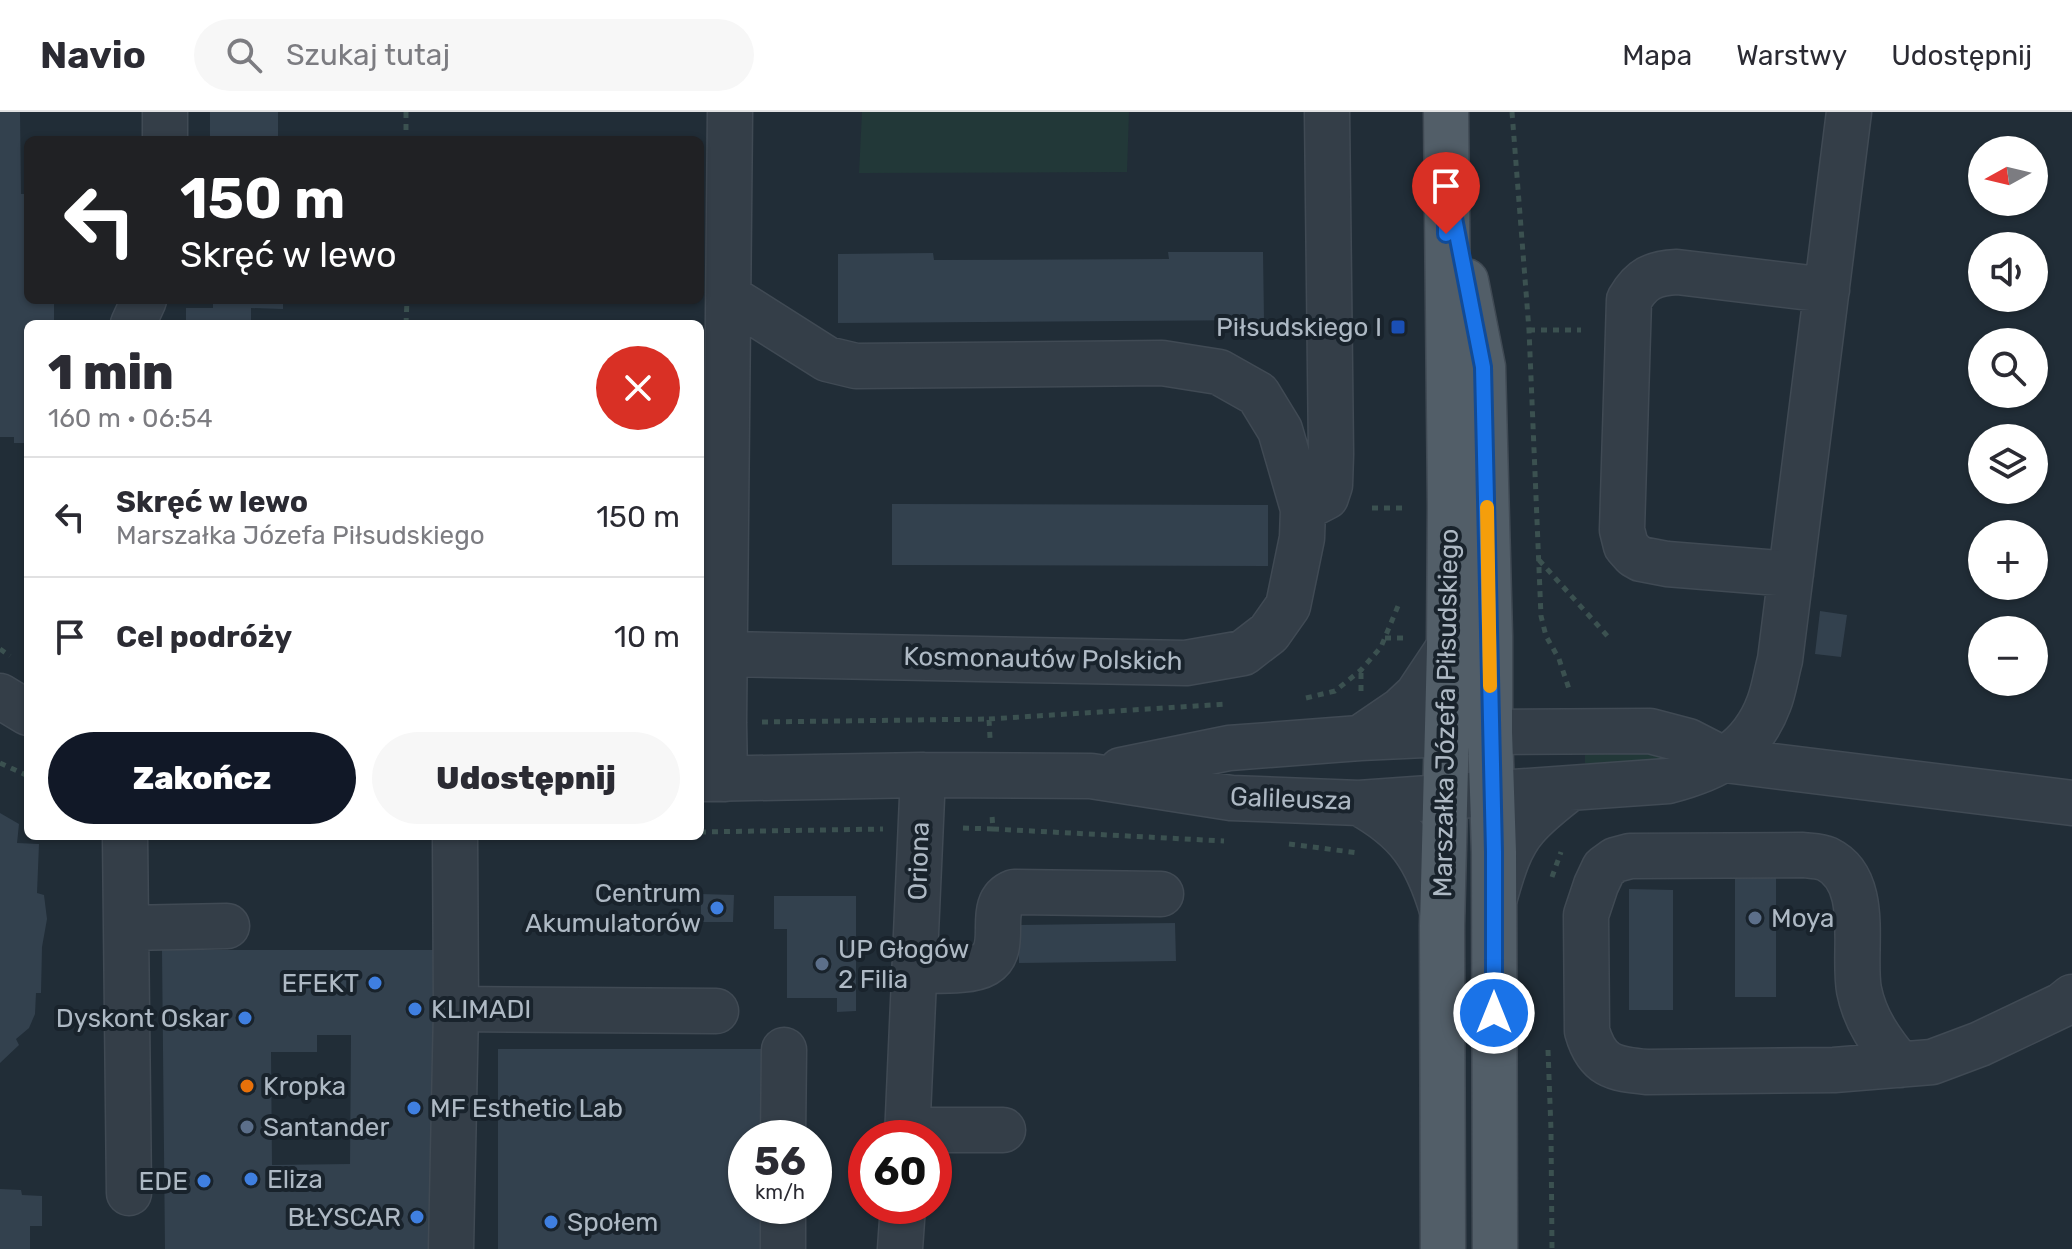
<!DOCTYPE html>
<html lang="pl">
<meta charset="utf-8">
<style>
:root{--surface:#fff;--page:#f7f7f7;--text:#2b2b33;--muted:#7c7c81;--line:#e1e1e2;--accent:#111827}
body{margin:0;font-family:Rubik,sans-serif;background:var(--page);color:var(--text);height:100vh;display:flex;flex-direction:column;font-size:30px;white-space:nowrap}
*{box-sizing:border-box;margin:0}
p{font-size:26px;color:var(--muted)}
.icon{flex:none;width:44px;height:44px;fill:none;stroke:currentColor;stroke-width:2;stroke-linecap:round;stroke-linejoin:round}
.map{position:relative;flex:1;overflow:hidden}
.panel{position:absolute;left:24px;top:208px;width:680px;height:520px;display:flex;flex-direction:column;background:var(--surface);border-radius:12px;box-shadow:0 2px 6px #0004}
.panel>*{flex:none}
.guide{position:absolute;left:24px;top:24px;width:680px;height:168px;border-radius:12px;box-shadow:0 2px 6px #0004;background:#202124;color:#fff;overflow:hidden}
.needle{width:52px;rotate:262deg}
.tools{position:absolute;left:1968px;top:24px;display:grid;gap:16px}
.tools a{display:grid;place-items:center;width:80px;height:80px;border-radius:50%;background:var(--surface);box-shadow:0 2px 6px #0004;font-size:40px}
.speed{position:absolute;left:728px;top:1008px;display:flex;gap:16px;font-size:40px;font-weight:700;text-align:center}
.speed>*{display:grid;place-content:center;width:104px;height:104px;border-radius:50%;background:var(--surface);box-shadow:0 2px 6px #0004;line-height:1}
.speed small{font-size:20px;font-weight:400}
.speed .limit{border:12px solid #d22;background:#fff;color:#111}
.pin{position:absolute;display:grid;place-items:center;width:68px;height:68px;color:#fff;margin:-82px -34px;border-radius:50% 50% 50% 0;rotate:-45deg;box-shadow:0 0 8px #0007}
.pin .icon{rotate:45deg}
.me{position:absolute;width:88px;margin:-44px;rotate:0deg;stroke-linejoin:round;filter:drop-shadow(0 0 6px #0008)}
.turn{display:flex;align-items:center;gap:28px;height:168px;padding:0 24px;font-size:36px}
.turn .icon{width:104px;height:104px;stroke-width:2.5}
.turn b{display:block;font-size:56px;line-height:68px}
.round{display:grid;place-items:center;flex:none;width:84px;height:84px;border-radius:42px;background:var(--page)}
.overview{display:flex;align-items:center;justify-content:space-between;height:136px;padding:0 24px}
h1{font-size:48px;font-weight:800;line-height:60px}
.primary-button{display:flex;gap:16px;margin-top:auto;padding:16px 24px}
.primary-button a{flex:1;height:92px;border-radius:48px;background:var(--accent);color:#fff;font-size:32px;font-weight:800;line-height:92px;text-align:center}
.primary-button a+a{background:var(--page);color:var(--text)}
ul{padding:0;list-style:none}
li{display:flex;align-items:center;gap:24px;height:120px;padding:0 24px;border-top:2px solid var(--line)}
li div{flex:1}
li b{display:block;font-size:30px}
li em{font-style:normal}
header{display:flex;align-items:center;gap:48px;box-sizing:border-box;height:112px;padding:0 40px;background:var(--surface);border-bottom:2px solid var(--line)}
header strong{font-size:38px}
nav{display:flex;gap:44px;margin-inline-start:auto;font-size:28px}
.search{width:560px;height:72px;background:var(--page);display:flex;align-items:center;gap:20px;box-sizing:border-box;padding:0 28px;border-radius:44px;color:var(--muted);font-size:30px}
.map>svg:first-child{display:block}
.green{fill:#223838}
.building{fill:#33414e;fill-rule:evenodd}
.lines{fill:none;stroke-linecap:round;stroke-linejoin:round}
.minor-casing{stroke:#404a54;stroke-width:47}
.major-casing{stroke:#404a54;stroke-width:47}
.path{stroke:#3b5150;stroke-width:5;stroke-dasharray:6 6;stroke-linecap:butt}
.minor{stroke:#343e48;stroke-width:44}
.major{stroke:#525e68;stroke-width:44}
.route-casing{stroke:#114b97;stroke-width:20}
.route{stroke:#1a73e8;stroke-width:14}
.slow{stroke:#f59e0b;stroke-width:14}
.transit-dot{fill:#1a4fb4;stroke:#19232c;stroke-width:3}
.shop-dot{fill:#3f7fe0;stroke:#19232c;stroke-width:3}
.service-dot{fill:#5c6f8a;stroke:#19232c;stroke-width:3}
.food-dot{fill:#e8710a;stroke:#19232c;stroke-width:3}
.labels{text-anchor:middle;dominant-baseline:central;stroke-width:8;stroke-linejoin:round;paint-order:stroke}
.poi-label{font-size:26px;fill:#aeb9c4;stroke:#19232c;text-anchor:start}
.street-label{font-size:26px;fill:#aeb9c4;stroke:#19232c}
</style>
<header>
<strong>Navio</strong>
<div class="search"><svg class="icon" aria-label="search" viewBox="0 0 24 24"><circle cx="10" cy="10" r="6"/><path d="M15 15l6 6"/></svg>Szukaj tutaj</div>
<nav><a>Mapa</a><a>Warstwy</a><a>Udostępnij</a></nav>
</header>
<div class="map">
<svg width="2072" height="1137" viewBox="0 0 2072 1137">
<rect width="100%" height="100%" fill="#212d37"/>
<path class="green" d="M862,0H1129L1127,60L859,61Z
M1585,638L1629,639L1676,644L1651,651H1585Z"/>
<path class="building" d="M0,0H20L21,82H28V188H54V212H28V331H14V325H0Z
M210,0H278V28H210Z
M1168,140H1263L1264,208L838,211V142L933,141L934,148L1169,147Z
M213,188H283V197L251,196V212H186V196H213Z
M892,392L1268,393V454L892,453Z
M1820,499L1847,503L1841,545L1815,542Z
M0,701L19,712L17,731L39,732L37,781L44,783L47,807L42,835L41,881H36L35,902L29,916L16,927L19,933L0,951Z
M1735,727L1776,728V885H1735Z
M1629,777L1673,778V898H1629Z
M701,782L734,783L733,810H701Z
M774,784H856V899L837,900V886H787V817H774Z
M1175,811L1176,849L1019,851L1018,813Z
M162,838H434L437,1137H165ZM317,923H351L350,1052L272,1053L271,940H317Z
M498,937H762V1026H746V1094H762V1137H498Z
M0,1077L21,1078L22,1083L42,1084V1114H30V1137H0Z"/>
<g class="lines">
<g class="minor-casing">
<path id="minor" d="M165,28V0
M133,212L144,188
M1303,397L1326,385L1330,373L1331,342L1327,0
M1791,462L1667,452L1641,447L1634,443L1626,434L1622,418L1629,188C1641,167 1653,161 1677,160L1827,178
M726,542L1186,551L1243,541L1269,521L1288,494L1302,426L1303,397L1280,318L1258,282L1219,260L1162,251L856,254L827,247L729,185
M0,584L28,601
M1360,626L1401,598L1417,583L1449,535
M1121,658L1229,636L1360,626L1490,620L1650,619L1688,629L1725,648L2072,691
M700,667L923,663L1091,664L1231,686L1359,691L1668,669C1714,657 1751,640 1769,591C1774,578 1776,563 1780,548L1849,0
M725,667L724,611L730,0
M1359,691C1408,718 1426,745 1442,798
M125,724L129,1081
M1495,785C1502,761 1509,734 1526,715C1538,701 1554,689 1569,677
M126,816L227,814
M914,859C933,858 970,861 985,852C1012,836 983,792 1014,780L1161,782
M456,897L716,899
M1900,953C1881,930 1865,908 1859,878C1852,839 1872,769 1827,747C1820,744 1811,744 1803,743L1630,744L1615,748L1604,756L1596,773L1586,803L1587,919C1597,954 1613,957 1647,960L1834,958L1932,950L1980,932L2062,893L2072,885
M908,1018H1003
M783,1026L784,938
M907,1026L923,663
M451,1137L456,897L455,724
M783,1137V1094
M900,1137L903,1094"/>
</g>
<g class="major-casing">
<path id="major" d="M1466,169L1483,255L1490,524V620L1494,740L1495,1137
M1443,1137L1442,814L1449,535L1450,394L1446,0"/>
</g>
<path class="path" d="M406,0V28
M1512,0L1529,218L1541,504L1546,524L1559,547L1570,580
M406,212L407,188
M1529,218H1581
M1372,396H1407
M1539,448L1611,528
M1385,526H1408
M0,537L10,544
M1361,579V558
M1306,586L1335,579L1361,558L1381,535L1398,494
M989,607L1228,592
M762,610L989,607L990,626
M0,651L28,664
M963,716L993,717L992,704
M993,717L1224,729
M700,720L883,717
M1289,732L1359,741
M1552,765L1561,740
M1548,938L1551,1018L1552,1137"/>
<use href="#minor" class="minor"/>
<use href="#major" class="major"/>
</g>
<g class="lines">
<g class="route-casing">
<path id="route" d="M1446,122V65L1483,255L1494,740V901"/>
</g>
<use href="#route" class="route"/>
<path class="slow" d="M1487,395L1490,574"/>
</g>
<rect class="transit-dot" x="1390" y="207" width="16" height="16" rx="4"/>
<g class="shop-dot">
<circle cx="717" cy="796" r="8"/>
<circle cx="375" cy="871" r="8"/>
<circle cx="415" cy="897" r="8"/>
<circle cx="245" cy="906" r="8"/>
<circle cx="414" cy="996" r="8"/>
<circle cx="251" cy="1067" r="8"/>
<circle cx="204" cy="1069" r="8"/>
<circle cx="417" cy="1105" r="8"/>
<circle cx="551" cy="1110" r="8"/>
</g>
<g class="service-dot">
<circle cx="1755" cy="806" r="8"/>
<circle cx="822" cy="852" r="8"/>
<circle cx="247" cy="1015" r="8"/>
</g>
<circle class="food-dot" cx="247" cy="974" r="8"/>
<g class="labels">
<g class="poi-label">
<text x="1382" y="215" text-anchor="end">Piłsudskiego I</text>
<text x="701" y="781" text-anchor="end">Centrum<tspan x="701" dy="30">Akumulatorów</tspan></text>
<text x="1771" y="806">Moya</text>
<text x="838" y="837">UP Głogów<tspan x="838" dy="30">2 Filia</tspan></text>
<text x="359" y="871" text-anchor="end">EFEKT</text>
<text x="431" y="897">KLIMADI</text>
<text x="229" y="906" text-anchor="end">Dyskont Oskar</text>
<text x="263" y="974">Kropka</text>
<text x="430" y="996">MF Esthetic Lab</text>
<text x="263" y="1015">Santander</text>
<text x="267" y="1067">Eliza</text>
<text x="188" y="1069" text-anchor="end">EDE</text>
<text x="401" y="1105" text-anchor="end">BŁYSCAR</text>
<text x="567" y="1110">Społem</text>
</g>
<g class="street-label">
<text transform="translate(1043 547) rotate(1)">Kosmonautów Polskich</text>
<text transform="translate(1446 601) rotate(-89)">Marszałka Józefa Piłsudskiego</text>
<text transform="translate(1291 687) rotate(2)">Galileusza</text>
<text transform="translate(919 749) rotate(-88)">Oriona</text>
</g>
</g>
</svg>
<div class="tools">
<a><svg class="needle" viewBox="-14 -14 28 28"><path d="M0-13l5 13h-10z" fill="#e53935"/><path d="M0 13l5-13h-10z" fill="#7c7c81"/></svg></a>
<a><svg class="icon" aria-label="sound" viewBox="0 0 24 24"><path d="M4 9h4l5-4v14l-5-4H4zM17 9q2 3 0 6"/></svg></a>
<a><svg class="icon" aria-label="search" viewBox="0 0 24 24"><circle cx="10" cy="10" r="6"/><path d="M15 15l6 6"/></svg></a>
<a><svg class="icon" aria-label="layers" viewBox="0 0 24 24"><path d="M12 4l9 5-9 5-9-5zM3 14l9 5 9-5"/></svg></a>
<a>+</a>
<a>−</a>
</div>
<div class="speed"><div>56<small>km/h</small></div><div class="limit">60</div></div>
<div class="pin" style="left:1446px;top:122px;background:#d93025"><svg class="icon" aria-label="arrive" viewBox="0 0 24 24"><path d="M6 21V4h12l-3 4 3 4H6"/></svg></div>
<svg class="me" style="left:1494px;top:901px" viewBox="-20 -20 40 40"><circle r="17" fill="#1a73e8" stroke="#fff" stroke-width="3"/><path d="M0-11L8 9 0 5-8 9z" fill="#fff"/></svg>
<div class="guide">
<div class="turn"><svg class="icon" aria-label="left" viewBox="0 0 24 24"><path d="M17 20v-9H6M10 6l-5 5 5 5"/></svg><div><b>150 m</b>Skręć w lewo</div></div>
</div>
<section class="panel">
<div class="overview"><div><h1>1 min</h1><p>160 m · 06:54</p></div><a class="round" style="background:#d93025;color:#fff"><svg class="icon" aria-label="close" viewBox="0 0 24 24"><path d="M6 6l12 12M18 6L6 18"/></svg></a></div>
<ul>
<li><svg class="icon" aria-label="left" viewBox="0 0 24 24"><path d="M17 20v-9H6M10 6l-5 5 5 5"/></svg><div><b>Skręć w lewo</b><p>Marszałka Józefa Piłsudskiego</p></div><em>150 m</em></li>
<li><svg class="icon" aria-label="arrive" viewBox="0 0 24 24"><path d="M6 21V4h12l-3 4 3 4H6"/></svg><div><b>Cel podróży</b></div><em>10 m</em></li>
</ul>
<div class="primary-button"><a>Zakończ</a><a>Udostępnij</a></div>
</section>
</div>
